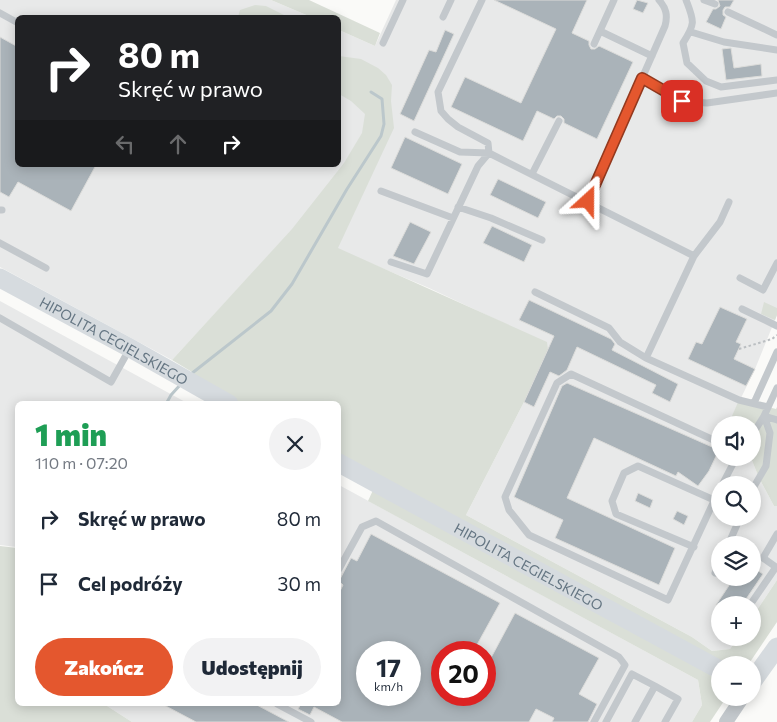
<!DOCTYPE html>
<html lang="pl">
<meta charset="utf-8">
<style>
:root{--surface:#fff;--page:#f2f2f3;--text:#1f2937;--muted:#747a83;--accent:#e4572e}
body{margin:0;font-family:Commissioner,sans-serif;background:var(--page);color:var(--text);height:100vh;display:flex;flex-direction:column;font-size:19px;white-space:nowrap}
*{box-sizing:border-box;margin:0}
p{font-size:16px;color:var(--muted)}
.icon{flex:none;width:28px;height:28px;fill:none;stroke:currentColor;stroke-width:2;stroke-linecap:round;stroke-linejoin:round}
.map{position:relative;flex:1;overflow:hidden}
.sheet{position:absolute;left:15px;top:401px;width:326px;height:305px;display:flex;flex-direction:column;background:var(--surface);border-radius:8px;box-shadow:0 2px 12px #0003}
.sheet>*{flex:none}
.banner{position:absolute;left:15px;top:15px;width:326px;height:152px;border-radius:8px;box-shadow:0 2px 12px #0003;background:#202124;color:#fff;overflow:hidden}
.fabs{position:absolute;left:711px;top:416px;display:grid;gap:10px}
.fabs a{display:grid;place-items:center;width:50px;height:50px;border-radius:50%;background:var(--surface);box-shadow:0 2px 12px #0003;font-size:25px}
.speed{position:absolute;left:356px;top:641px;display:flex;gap:10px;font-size:25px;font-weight:700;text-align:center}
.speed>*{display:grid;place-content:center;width:65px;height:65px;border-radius:50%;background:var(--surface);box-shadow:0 2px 12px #0003;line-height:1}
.speed small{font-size:12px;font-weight:400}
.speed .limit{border:8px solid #d22;background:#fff;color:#111}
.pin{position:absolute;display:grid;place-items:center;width:42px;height:42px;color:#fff;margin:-21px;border-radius:10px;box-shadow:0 2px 8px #0006}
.me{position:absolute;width:55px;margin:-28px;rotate:24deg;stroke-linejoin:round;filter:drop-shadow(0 0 4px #0008)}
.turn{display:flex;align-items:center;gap:18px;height:105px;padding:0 20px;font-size:22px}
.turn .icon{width:65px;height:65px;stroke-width:2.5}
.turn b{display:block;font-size:35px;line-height:42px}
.lanes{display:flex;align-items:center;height:48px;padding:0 20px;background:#0003;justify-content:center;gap:25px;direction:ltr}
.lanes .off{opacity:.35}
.round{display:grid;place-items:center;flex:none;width:52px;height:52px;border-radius:26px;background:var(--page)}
.headline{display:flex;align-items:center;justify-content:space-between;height:85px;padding:0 20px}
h1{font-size:30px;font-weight:800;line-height:38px;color:#1e9e55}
.action{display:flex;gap:10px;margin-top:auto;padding:10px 20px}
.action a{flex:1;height:58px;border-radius:30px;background:var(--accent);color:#fff;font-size:20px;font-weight:800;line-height:58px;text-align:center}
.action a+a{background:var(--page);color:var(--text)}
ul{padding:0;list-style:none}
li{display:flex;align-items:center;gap:15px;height:65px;padding:0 20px}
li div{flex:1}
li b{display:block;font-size:19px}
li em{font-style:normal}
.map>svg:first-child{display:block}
.built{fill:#e8e9e9;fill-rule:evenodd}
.green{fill:#dadfd7}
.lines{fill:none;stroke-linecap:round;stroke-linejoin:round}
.stream{stroke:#bbc7cb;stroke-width:3}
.building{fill:#aab3b9;stroke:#dcdcda;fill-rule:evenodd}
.path{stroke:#bbbfc2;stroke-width:2;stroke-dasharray:2.5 2.5;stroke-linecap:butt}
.lane{stroke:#c3c8cc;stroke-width:7}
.street{stroke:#c3c8cc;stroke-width:14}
.secondary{stroke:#d6dbdf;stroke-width:19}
.route-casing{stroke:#94391e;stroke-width:12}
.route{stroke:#e4572e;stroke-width:9}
.labels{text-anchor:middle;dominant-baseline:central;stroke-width:5;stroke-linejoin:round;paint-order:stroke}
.street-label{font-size:14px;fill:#657683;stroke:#fff}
</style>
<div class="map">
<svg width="777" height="722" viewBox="0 0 777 722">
<rect width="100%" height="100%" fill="#fafaf8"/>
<path class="built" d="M0,0H271L311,17L18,18V165H339V30L375,46L396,0H777V315L755,369L728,425H720V458H751L759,478L774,506H777V580L753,616L752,605H720V638H738L730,649L712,651L692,637L466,515L524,402L548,350L510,326L429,288L292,230L172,360L0,267ZM720,485H752V518H720ZM720,545H752V578H720Z
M0,301L189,404H18L17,547L0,545Z
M339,485L698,680L702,705L692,722H132L104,704H339ZM368,652H410V695H368ZM442,652H485V695H442Z"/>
<path class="green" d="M271,0H309L380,33L375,46L339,30V18L311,17Z
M255,5L266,6L288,17H238L240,10Z
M339,56L361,59L378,68L386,75L392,85L391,101L394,128L338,248L547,342L548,350L524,402L466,515L692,637L712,651L730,649L738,638H752L753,616L777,580V622L748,665H734L730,663L727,665L339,456V404H240L188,376L192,372L172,360L292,229L344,163L362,133L365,114L351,101L339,94Z
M764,302L777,308V315L775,320L761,314Z
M739,400L776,409L777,407V506H774L759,478L751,458H752V425H728Z
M374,488L720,676V698H726L710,722H692L702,705L698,680L368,501Z
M0,546L17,548L18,704H104L132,722H0Z"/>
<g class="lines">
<path class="stream" d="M191,374L271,311L292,284L347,189L381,136L384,124L382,99L371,92
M166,404L171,395L181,384"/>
</g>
<path class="building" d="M494,0H587L572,33L589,41V45L591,49H595L599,46L633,62L597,139L564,123V119L561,116H557L554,119L537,111L523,141L451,107L465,77L521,103L556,29Z
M637,0L648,3L643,13L633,9Z
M718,0H734L730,7H725L723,10V15L726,17L721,29L706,22L713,9H716L720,6Z
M445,30L454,34L414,121L400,114L429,50L436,52Z
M0,37L18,47V165H96L71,211L18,182L9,197L0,192Z
M731,48L734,68L761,64L762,76L726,80L722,49Z
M405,137L462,164L448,194L391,168Z
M498,179L546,202L538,218L490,195Z
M410,222L431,232L414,264L393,256Z
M492,226L532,245L524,262L483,243Z
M529,300L611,339L615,344L612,350L678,384L670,402L652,393L656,385L577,347L567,370L559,376L550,372L534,407L524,402L554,336L519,320Z
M720,307L747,319L736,342L741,344L734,359L755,369L746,386L688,359L696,342L702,344Z
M567,383L719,450L709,471L698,486L678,472L676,476L594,438L567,498L675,548L659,585L555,538L563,520L514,497L562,386Z
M638,493L653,500L650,508L635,501Z
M677,511L688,516L684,525L673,519Z
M371,534L500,603L473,652H442V695H485V669L515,613L599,658L579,694L597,704L588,722H552L554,718L536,709L529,722H342L314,707L310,715L298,709L301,704H339V593L343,585L339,581L351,558L357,561ZM368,652H410V695H368Z
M752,567L763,574L742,605H716L734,578H752Z
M162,704H255L289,722H196Z"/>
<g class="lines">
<path class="path" d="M739,349L772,339L777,335"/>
<path class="lane" d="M482,0L438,92L441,111L448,119L458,127L488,143L489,153L694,256
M686,0C694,21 696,23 683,43L687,63L706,81L721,87L777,80
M704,0L715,4
M728,12L777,35
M0,13L18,23
M443,17L451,0
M600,31L652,56
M691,32L724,42L777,50
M383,43L403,0
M594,44L614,0
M642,78L682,101L707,103L777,93
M415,132L460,152L489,153
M532,174L559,121
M381,191L453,218
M588,201L665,26C668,15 666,8 659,0
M458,207L491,218L542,240
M0,210H2
M0,243L46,268
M391,262L427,274L478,166L489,153
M740,278L763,290L777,263
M535,292L609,328L620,342L646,358L739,400L768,407
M742,309L777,326
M0,318L111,382L130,348
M646,358L694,256L720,222L729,202
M754,403L777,352
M764,416L777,420
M752,435L764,416L777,388
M720,443L571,374L557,383L505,497L509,510L529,535L668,600L720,488
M722,485L736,458
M752,490L766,466L770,433L764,416
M728,545L740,518
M694,547L616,514L612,501L624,473L638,466L714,500
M339,569L362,527L376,521L619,657L625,665L594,722
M715,573L720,562
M750,605L776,567L763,558L777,534
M727,640L728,638
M277,704L311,722
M606,722L632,674L655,686
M635,722L655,686L678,699L665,722"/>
<path class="street" d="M726,722L742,698"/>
<g class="secondary">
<path id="s1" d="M0,278L130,348L229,404"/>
<path id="s2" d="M339,463L720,670"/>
<path d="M752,682L777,647"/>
</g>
</g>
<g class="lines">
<g class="route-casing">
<path id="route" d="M588,201L642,78L682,101"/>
</g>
<use href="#route" class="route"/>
</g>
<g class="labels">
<g class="street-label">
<text stroke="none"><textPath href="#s1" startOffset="130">HIPOLITA CEGIELSKIEGO</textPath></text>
<text stroke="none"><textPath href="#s2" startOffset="216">HIPOLITA CEGIELSKIEGO</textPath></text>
</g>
</g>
</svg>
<div class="fabs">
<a><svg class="icon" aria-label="sound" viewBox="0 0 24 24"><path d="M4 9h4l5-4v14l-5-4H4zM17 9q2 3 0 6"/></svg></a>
<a><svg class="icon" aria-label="search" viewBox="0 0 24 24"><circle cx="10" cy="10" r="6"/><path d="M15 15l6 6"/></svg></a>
<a><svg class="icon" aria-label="layers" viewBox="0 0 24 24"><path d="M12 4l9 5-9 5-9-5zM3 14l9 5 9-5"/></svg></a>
<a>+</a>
<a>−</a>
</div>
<div class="speed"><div>17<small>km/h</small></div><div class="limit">20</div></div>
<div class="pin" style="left:682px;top:101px;background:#d93025"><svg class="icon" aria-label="arrive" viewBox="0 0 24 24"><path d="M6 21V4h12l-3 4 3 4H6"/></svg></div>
<svg class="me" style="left:588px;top:201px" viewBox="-20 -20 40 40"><path d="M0-17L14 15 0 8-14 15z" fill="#e4572e" stroke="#fff" stroke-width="4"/></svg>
<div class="banner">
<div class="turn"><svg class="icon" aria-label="right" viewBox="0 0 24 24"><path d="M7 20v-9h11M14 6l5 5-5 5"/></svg><div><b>80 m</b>Skręć w prawo</div></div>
<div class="lanes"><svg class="icon off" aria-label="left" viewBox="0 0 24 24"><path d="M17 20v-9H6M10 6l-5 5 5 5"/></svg><svg class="icon off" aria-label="ahead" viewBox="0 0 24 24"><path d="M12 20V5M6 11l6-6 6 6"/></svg><svg class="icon" aria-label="right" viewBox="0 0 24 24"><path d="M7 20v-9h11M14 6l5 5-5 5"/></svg></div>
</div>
<section class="sheet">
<div class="headline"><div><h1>1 min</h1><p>110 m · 07:20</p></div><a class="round"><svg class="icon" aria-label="close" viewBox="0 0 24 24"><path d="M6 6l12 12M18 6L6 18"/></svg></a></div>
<ul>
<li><svg class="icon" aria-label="right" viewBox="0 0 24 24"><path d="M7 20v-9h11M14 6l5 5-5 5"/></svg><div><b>Skręć w prawo</b></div><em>80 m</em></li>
<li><svg class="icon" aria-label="arrive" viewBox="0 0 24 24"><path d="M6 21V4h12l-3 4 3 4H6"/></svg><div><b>Cel podróży</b></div><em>30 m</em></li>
</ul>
<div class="action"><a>Zakończ</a><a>Udostępnij</a></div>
</section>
</div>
